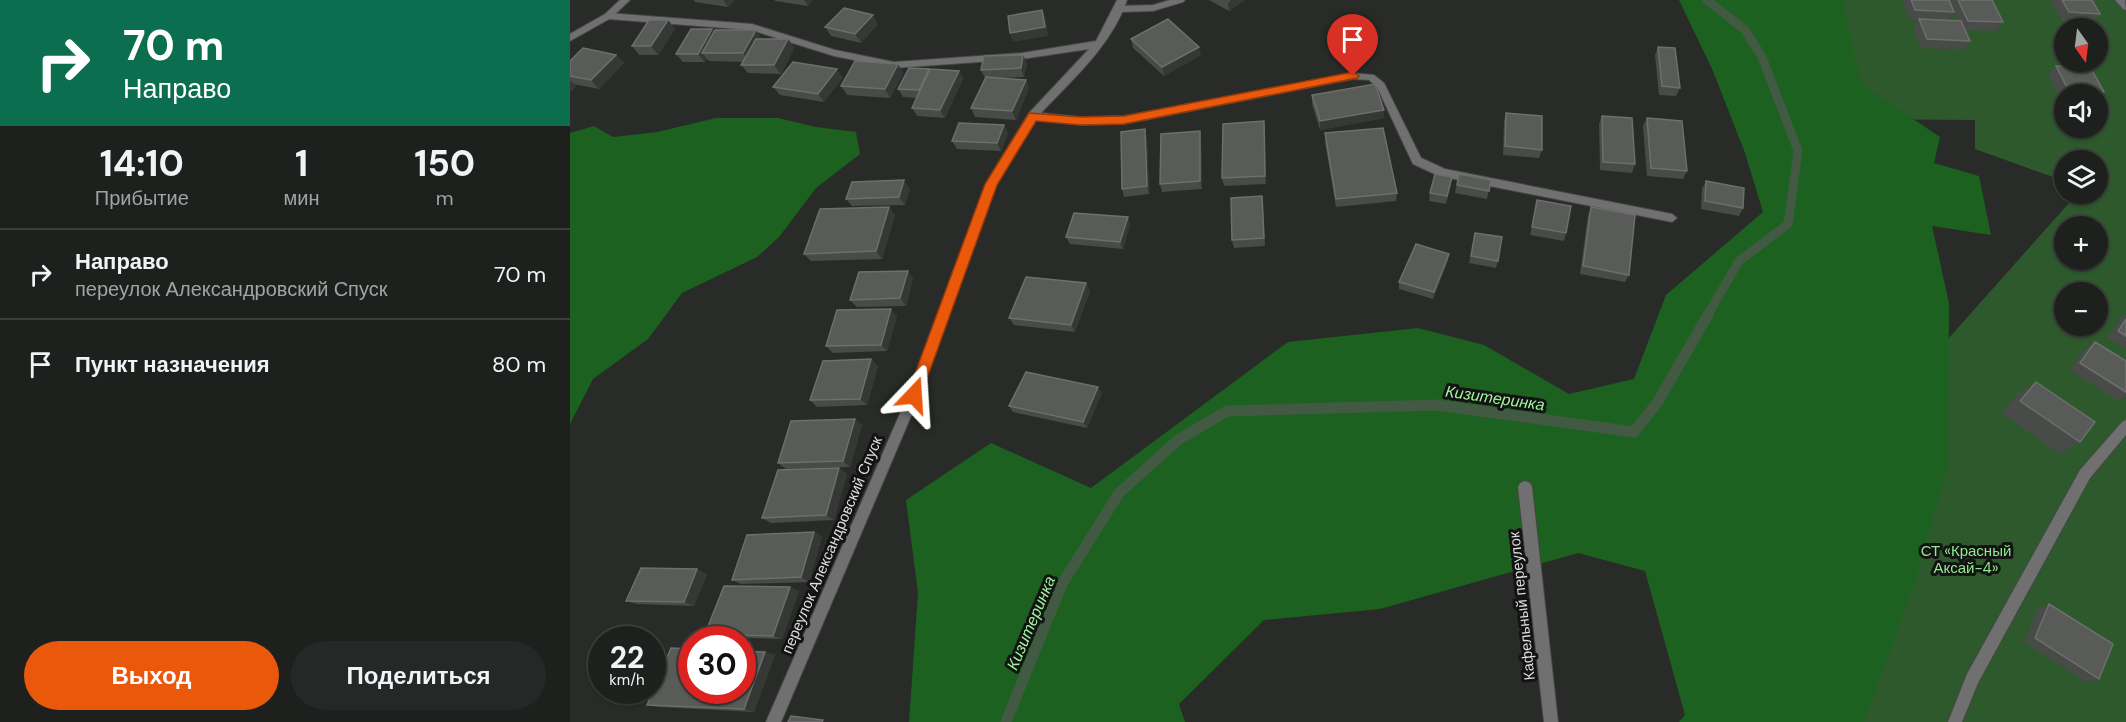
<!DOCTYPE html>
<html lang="ru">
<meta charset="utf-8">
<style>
:root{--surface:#1e201e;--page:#262827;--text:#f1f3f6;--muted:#a1a3a4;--line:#3c3e3c;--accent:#ea580c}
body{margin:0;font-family:"DM Sans",sans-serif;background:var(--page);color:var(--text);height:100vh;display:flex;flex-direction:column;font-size:22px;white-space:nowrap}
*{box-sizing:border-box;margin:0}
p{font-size:20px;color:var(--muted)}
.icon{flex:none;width:33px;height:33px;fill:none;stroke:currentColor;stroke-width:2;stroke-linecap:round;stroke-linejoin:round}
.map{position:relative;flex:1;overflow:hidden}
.drawer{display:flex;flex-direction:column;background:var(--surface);width:570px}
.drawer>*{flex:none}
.top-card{background:#0b6e4f;color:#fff;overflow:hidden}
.needle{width:39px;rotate:166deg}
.controls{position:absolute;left:1484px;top:18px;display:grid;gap:12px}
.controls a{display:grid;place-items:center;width:54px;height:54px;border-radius:50%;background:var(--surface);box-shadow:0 2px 4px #0004,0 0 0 2px var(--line);font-size:30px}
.speed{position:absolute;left:18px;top:626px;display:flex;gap:12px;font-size:30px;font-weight:700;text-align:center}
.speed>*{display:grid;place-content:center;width:78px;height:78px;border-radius:50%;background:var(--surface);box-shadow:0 2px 4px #0004,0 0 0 2px var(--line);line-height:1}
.speed small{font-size:15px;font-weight:400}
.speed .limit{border:9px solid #d22;background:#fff;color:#111}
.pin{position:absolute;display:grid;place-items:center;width:51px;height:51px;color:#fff;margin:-62px -26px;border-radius:50% 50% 50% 0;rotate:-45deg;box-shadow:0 0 6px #0007}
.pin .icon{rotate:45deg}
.me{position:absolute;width:66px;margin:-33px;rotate:20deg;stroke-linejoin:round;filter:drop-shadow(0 0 4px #0008)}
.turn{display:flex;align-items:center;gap:21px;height:126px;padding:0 24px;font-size:27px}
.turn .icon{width:78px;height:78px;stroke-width:2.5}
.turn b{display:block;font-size:42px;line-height:51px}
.eta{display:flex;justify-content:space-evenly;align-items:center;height:102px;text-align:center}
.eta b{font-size:36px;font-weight:700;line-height:42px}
.primary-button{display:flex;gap:12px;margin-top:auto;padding:12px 24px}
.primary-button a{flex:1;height:69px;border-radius:36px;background:var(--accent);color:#fff;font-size:24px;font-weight:700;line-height:69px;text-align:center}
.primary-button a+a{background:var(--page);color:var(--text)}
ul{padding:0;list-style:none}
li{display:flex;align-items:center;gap:18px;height:90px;padding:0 24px;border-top:2px solid var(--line)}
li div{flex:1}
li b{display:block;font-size:22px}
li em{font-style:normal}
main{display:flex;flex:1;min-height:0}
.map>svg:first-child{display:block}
.green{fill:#2d592d;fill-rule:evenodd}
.forest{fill:#1d6120}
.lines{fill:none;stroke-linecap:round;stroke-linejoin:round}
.stream-far1{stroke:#425943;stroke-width:9}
.stream{stroke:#425943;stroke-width:11}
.lane-casing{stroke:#454845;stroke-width:2}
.street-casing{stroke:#454845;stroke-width:2}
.lane{fill:#6f706f;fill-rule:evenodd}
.street{fill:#6f706f;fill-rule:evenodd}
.wall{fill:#484b48}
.shaded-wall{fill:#353835}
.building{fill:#585b58;stroke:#6d6f6d;stroke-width:1.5}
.route{fill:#ea580c;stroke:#983908;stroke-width:1.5}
.labels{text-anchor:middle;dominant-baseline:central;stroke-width:6;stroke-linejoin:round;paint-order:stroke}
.street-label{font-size:15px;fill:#dddedd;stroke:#121312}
.park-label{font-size:15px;fill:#91ea90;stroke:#121312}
.water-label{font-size:16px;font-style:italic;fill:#9ef79c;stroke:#121312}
</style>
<main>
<section class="drawer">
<div class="top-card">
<div class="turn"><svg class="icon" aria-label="right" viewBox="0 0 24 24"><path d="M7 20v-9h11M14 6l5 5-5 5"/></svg><div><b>70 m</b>Направо</div></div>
</div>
<div class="eta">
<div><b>14:10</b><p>Прибытие</p></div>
<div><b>1</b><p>мин</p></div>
<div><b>150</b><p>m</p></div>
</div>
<ul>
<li><svg class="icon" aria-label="right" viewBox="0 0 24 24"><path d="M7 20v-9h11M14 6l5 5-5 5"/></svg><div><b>Направо</b><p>переулок Александровский Спуск</p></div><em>70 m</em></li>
<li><svg class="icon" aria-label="arrive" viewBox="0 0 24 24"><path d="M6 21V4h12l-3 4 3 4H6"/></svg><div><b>Пункт назначения</b></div><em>80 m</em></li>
</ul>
<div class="primary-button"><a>Выход</a><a>Поделиться</a></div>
</section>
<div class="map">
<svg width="1556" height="722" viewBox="0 0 1556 722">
<rect width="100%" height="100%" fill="#282b28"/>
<path class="green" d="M1242,0H1556V722H1239L1240,494L1507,194H1527V160H1494V181L1405,149V120L1272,119ZM1494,28H1527V62H1494ZM1494,94H1527V128H1494ZM1494,226H1527V260H1494ZM1494,292H1527V326H1494Z"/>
<path class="forest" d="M1109,0H1272L1291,84L1370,137L1364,163L1409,176L1421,235L1362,226L1379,303L1378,464L1343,588L1294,722H1109L1115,715L1075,571L1008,553L810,609L694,620L609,704L615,722H339L348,593L336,500L421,443L521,488L718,342L848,328L914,345L999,394L1064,379L1096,295L1193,212L1175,153L1143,71Z
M146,118H208L246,127L286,132L290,154L246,188L209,237L187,257L112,293L78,339L23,379L0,424V133L24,126L43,137L87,132Z"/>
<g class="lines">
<path class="stream-far1" d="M1137,0L1175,30L1192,57L1228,151L1218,224L1169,261L1137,316"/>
<path class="stream" d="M436,722L492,584L549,493L608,440L657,411L867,405L1064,432L1087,403L1138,315"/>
<g class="lane-casing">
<path id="lane" d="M50,0H60L41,18L0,41V34L35,14Z
M600,0H615L613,2L583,11L549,12L544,9L549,6L583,5Z"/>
</g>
<g class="street-casing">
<path id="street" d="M547,0H557C542,45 503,79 471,113L511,117L554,116L783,73L804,75L814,83L851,158L875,169L1102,214L1107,218L1102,222L869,176L843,164L807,87L799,80L783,79L554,124L511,125L466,120L426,185L350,395L211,722H196L338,395L416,184L459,113L519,49L452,59L324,68L264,56L181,30L38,19L33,16L38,13L182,24L265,50L324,62L452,53L526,41Z
M1545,0H1555L1556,10L1553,9Z
M1556,420V435L1520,478L1408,683L1392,722H1378L1397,674L1510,470L1552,422Z
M955,481L960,483L962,487L988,722H974L948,487L950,483Z"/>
</g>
<use href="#lane" class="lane"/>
<use href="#street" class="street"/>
</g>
<path class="wall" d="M124,0H165L158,7L125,2Z
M205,0H243L238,6L205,1Z
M639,0H675L659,11Z
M1335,0H1422L1433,22L1426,31L1395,30L1400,41L1393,50L1351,48L1343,28L1349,19L1387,21L1384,12L1378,20L1339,19L1333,3Z
M1480,0H1522L1530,14L1522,23L1492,21Z
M98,20L105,29L88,55H69L62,46Z
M308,24L291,43L261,36L255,27Z
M142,29L144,31L192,39H218L224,48L211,74L178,73L171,65L173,62L139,61L137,59L135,62H113L106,54Z
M561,39L631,55L594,76L563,48Z
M1088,47L1110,88L1106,96L1089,95L1085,55Z
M46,55L54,63L29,89L3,84L6,86L0,92V61Z
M453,55L457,64L454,77L428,78L456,80L459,88L446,120L405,117L401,108L415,78L411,70Z
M1486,66L1534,92L1527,99V94H1494V100H1491L1478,75Z
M360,71H389L393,79L375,118L347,116L342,108L346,98L333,97L328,89Z
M333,73L320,98L277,95L271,86Z
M273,77L254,102L210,95L203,87Z
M742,95L814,118L750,130L742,104Z
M936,113L972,150L969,158L933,155L934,121Z
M1032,116L1065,164L1062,173L1030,170L1029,124Z
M1077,118L1117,171L1113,179L1077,176L1073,126Z
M694,121L696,184L654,186L652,178Z
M438,133L431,151L387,149L382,141Z
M755,133L827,193L826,201L766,207L755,142Z
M577,138L579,194L554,197L552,189Z
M631,139L632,189L592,192L590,184Z
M889,174L921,180L917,199L885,193Z
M1136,181L1173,208L1169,216L1131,209L1132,189Z
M881,185L876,204L859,201L860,193Z
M340,189L335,205L282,206L276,199Z
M967,200L996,233L994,241L960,235Z
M693,204L695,246L664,248L662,240Z
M1021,207L1059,275L1055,282L1010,274L1018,215Z
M325,215L312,259L241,261L234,254Z
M560,225L553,249L500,244L496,237Z
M905,233L928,261L926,268L899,263Z
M878,261L863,299L829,289V282Z
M343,278L336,306L287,307L280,300Z
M516,283L520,291L505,332L444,325L439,318Z
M1556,314V349L1537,338L1551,318Z
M327,316L317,351L263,353L256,346Z
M1525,342L1556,361V396L1548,401L1500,370L1515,349Z
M301,359L308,366L297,405L247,407L240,400Z
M1466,382L1510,442L1489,454L1432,413L1447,394Z
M528,387L532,393L517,428L443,412L439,406Z
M285,419L292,425L280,467L216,469L208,463Z
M269,468L277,474L264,520L201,523L192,518Z
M244,532L252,537L239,582L171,584L162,580Z
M137,574L124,606L67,604L56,601Z
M229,591L212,639L146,637L135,634Z
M1479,604L1529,679L1516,682L1454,642L1468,608Z
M195,652L205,655L184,712L89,707L77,705Z"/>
<path class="shaded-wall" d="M153,0H165L158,7Z
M234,0H243L238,6Z
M661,0H675L659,11L658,3Z
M472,10L476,19L478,36L443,42L440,33Z
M303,15L308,24L291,43L285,34Z
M98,20L105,29L88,55L81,46Z
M142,29L149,38L132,53L137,59L135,62L128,54Z
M186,30L192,39L180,62L173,53Z
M218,39L224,48L211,74L204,65Z
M629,47L631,55L594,76L592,67Z
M46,55L54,63L29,89L21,80Z
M453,55L457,64L454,77L451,68Z
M328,64L333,73L320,98L315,89Z
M267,69L273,77L254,102L248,94Z
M359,69L363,78L353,99L349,90Z
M389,71L393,79L375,118L370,110Z
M0,80L6,86L0,92Z
M456,80L459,88L446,120L442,111Z
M814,110V118L750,130V121Z
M694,121L695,130L696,184L695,176Z
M434,125L438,133L431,151L427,143Z
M575,129L577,138L579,194L577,186Z
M630,131L631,139L632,189L630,181Z
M334,180L340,189L335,205L329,197Z
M319,207L325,215L312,259L306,251Z
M558,217L560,225L553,249L550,242Z
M879,254L878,261L863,299L864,292Z
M338,271L343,278L336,306L330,298Z
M516,283L520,291L505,332L501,325Z
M321,309L327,316L317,351L311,345Z
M301,359L308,366L297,405L290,399Z
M528,387L532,393L517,428L513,422Z
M285,419L292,425L280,467L273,461Z
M269,468L277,474L264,520L256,515Z
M244,532L252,537L239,582L231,577Z
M127,569L137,574L124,606L114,602Z
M220,587L229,591L212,639L203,636Z
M195,652L205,655L184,712L174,709Z"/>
<path class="building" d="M1341,0H1379L1384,12L1345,10Z
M1388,0H1422L1433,22L1398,21Z
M1492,0H1522L1530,14L1499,12Z
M274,8L303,15L285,34L255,27Z
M472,10L475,27L440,33L438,16Z
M598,19L629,47L592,67L561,39Z
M1349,19L1391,21L1400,41L1357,39Z
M79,20H98L81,46H62Z
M121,29H142L128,54H106Z
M145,30H186L173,53H132Z
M186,39H218L204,65H171Z
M1088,47L1105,48L1110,88L1092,86Z
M13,48L46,55L21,80L0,76V61Z
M453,55L451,68L411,70L414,56Z
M285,61L328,64L315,89L271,86Z
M223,62L267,69L248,94L203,87Z
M1486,66L1520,67L1534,92L1499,91Z
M339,68L359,69L349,90L328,89Z
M360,69L389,71L370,110L342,108Z
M416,77L456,80L442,111L401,108Z
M805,84L814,110L750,121L742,95Z
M936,113L972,116V150L935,146Z
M1032,116L1062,118L1065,164L1033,162Z
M1077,118L1112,121L1117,171L1081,168Z
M694,121L695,176L652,178L653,124Z
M389,123L434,125L427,143L382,141Z
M813,128L827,193L766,199L755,133Z
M575,129L577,186L552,189L551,132Z
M630,131V181L590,184L591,134Z
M865,174L882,177L877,196L860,193Z
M889,174L921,180L919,191L887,185Z
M334,180L329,197L276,199L282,182Z
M1136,181L1174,188L1173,208L1135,201Z
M692,196L694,238L662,240L661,198Z
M967,200L1001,206L996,233L962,227Z
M319,207L306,251L234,254L250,209Z
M1021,207L1065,215L1059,275L1013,266Z
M504,213L558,217L550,242L496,237Z
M905,233L932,237L928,261L901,256Z
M846,244L879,254L864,292L829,282Z
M338,271L330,298L280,300L289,272Z
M456,277L516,283L501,325L439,318Z
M321,309L311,345L256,346L267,310Z
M1556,319V336L1548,331Z
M1525,342L1556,361V392L1510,363Z
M301,359L290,399L240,400L253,361Z
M456,372L528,387L513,422L439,406Z
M1466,382L1525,422L1510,442L1450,401Z
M285,419L273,461L208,463L221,421Z
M269,468L256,515L192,518L208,470Z
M244,532L231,577L162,580L177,535Z
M71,568L127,569L114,602L56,601Z
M154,586L220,587L203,636L135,634Z
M1479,604L1543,644L1529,679L1465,638Z
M101,648L122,649V690H172V651L195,652L174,709L77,705Z
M221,716L253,720L252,722H218Z"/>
<path class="route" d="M783,72L789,76L787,78L554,124L511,125L466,121L427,185L351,395L349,400L344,401L339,400L337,395L415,184L459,113L511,117L554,116Z"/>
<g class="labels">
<g class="street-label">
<text transform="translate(262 545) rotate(-67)">переулок Александровский Спуск</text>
<text transform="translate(952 606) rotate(-96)">Кафельный переулок</text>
</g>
<g class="park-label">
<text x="1396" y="551">СТ «Красный<tspan x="1396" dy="17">Аксай-4»</tspan></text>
</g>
<g class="water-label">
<text transform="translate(925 398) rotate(8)">Кизитеринка</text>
<text transform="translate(461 623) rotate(-67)">Кизитеринка</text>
</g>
</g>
</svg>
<div class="controls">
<a><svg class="needle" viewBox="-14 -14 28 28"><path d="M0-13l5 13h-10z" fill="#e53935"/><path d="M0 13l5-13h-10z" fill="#a1a3a4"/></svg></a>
<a><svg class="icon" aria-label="sound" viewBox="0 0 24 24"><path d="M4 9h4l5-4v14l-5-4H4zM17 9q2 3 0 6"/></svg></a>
<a><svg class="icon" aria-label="layers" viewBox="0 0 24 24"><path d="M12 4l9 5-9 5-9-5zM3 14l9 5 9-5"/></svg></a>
<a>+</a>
<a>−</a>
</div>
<div class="speed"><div>22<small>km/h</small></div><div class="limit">30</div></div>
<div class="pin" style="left:783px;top:76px;background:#d93025"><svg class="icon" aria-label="arrive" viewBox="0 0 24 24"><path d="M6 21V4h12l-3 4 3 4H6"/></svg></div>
<svg class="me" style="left:344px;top:395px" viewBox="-20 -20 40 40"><path d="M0-17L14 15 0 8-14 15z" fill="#ea580c" stroke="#fff" stroke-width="4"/></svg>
</div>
</main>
